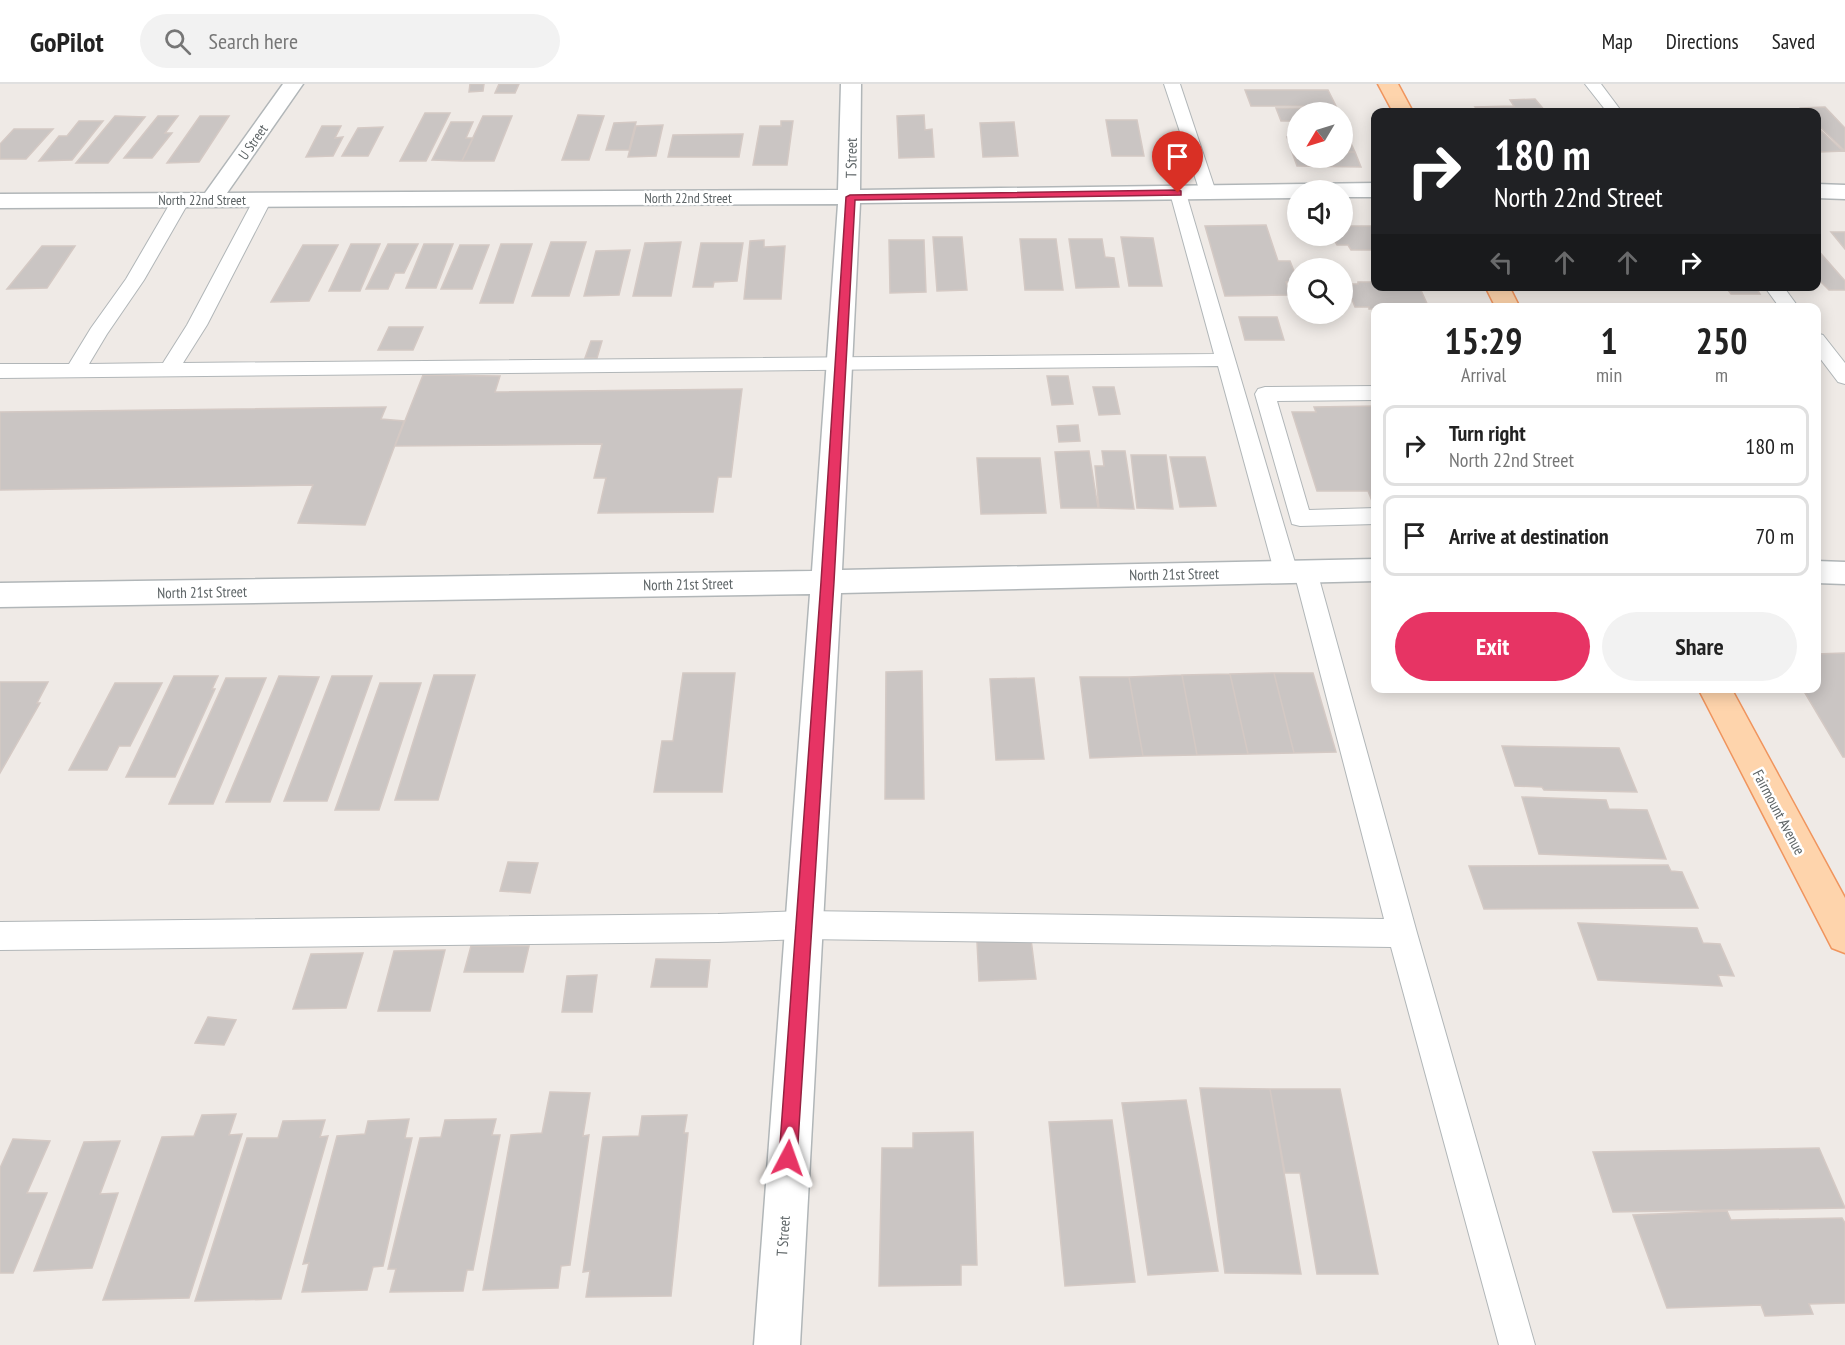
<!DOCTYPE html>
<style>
:root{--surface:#fff;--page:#f2f2f2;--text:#222;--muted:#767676;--line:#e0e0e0;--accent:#e73464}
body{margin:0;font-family:"PT Sans Narrow",sans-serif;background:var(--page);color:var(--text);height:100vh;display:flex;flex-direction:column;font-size:22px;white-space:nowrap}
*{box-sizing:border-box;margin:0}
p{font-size:20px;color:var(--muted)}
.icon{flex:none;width:33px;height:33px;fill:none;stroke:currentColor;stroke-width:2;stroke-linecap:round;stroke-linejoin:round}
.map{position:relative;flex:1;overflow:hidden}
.side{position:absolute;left:1371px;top:219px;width:450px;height:390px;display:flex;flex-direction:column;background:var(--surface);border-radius:12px;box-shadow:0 3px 15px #0003}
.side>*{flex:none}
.top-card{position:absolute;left:1371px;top:24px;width:450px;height:183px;border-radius:12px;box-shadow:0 3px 15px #0003;background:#202124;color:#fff;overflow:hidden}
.needle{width:39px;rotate:232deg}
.controls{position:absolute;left:1287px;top:18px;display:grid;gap:12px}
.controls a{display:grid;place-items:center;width:66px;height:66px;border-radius:50%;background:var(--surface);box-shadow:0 3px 15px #0003;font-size:30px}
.pin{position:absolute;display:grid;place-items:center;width:51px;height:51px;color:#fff;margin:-62px -26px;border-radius:50% 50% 50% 0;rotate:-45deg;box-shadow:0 0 6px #0007}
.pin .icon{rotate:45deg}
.me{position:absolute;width:66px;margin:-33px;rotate:4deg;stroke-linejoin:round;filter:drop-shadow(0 0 4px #0008)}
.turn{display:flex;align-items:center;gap:21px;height:126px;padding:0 24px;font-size:27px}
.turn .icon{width:78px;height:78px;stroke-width:2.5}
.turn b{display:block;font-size:42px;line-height:51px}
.lanes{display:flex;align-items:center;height:57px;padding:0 24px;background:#0003;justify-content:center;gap:30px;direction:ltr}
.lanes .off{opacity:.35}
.eta{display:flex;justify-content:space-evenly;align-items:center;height:102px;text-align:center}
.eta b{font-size:36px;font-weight:700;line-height:42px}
.button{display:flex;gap:12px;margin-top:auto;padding:12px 24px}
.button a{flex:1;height:69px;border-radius:36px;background:var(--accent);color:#fff;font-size:24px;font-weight:700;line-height:69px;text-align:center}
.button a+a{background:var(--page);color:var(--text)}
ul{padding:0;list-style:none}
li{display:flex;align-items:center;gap:18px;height:81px;margin:0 12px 9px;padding:0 12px;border:3px solid var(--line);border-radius:12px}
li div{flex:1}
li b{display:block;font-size:22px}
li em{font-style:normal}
header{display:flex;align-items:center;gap:36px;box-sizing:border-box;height:84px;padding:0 30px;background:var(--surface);border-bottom:2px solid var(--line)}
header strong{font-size:28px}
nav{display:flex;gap:33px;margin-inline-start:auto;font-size:21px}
.search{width:420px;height:54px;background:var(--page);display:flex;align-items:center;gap:15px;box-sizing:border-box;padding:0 21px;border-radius:33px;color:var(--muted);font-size:22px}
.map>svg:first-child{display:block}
.building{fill:#cac5c3;stroke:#d4c9c4;stroke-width:1.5}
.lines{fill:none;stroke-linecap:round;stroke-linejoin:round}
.service-casing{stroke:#b1b6b8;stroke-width:2}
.minor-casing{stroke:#b1b6b8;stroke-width:3}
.primary-casing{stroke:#f0955e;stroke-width:3}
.service{fill:#fff;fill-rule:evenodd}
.minor{fill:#fff;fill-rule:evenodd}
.primary{fill:#fed4ac;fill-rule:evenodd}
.route{fill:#e73464;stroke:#962241;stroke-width:1.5}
.labels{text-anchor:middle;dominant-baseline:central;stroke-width:5;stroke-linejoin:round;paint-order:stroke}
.far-street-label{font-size:14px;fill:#5d6466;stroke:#fff}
.street-label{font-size:15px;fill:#5d6466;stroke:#fff}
</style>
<header>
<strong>GoPilot</strong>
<div class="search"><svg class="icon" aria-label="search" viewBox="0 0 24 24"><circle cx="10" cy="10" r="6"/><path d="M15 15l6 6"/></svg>Search here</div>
<nav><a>Map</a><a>Directions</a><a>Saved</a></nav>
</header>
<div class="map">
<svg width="1845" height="1261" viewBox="0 0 1845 1261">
<rect width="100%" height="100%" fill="#efeae6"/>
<path class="building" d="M470,0H484L483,7L469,8Z
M499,0H519L515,9H495Z
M1245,6H1328L1336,22H1251Z
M1535,15L1546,28H1479L1475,23L1514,22L1510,16Z
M1825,23L1845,44V67L1816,39V28H1806L1801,24Z
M1276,24H1336L1338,28H1298V37H1281Z
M425,29H450L426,77H400Z
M578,31L604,32L589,76H562Z
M924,31L925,46L932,45L934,73L899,74L897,32Z
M115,32L145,33L108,79H76Z
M158,32H178L165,49H172L152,74H124Z
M200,32H229L199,78L167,79Z
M483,32H512L494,77H462Z
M1106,36H1137L1144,72H1112Z
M79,37H103L72,76L39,77L59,52H67Z
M781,37H793L787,81H753L760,42H781Z
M451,38H473L466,54H473L462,77L432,76Z
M636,38L629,66H606L614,39Z
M1014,38L1018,72L983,73L980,39Z
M663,41L656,72L628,73L636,42Z
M322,42H341L335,54L343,53L333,72L306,73Z
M1816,42L1843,67L1819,68L1816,66Z
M383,43L368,72H342L358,44Z
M14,45H53L26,75H0V60Z
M743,50L739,73H668L673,51Z
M1287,53H1298V68H1292Z
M1342,53H1348L1355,68H1342Z
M1292,68H1298V74H1342V68H1355L1361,83L1297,82Z
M1266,141L1278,177H1290L1298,197L1286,198L1290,211L1225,212L1205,142Z
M1342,142H1376V166H1351L1348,161H1337L1332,152H1342Z
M1831,148H1845V165Z
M933,153H962L967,206L937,207Z
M1121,153L1153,154L1162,202H1129Z
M1020,155H1056L1063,206H1025Z
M1069,155H1102L1105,173L1114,174L1119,203L1076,204Z
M764,156V163L785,162L781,215H744L750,157Z
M889,156H924L926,208L890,209Z
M551,158H586L569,212H532Z
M681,158L671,212H633L645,159Z
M701,159H743L737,197L714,198L713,203H693Z
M351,160H380L360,207H329Z
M388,160H418L404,189H395L388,205H366Z
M424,160H453L436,204H406Z
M501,160H532L513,219H480Z
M303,161H338L309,217L271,218Z
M460,161H489L472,205H441Z
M42,162H75L47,204L7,205Z
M1816,164L1845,197V206H1829L1816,193Z
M630,166L619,211L584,212L596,167Z
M1358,198H1376V202H1419L1429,224L1369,225V223H1355L1346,200H1358Z
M1725,202H1755L1760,210H1731Z
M1239,233H1277L1284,256H1245Z
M389,243H423L413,266H378Z
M591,257H602L597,274H585Z
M423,291L500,292L495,308L742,305L731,393H718L713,428L598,429L606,394H594L602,360L395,362Z
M1047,292H1068L1073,320L1052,321Z
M1093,303H1114L1120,330L1099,331Z
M1376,322V427L1368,407H1317L1292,328H1316L1314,323Z
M386,323L381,335L404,337L365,441L298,439L313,401L0,406V328Z
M1078,341L1080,357L1059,358L1057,342Z
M1089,367L1098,424H1061L1055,368Z
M1102,367H1125L1134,425L1099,424L1095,382H1104Z
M1131,371H1166L1173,425L1137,424Z
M1170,373H1205L1216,422L1180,423Z
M977,374H1040L1046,429L981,430Z
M1845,569V673H1843L1802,604H1816V570Z
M922,587L924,715H885L886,588Z
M683,589H735L722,708H654L662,657H673Z
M1274,589H1313L1336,668L1294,669Z
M1274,589L1294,669L1248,670L1230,590Z
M1230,590L1248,670L1197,671L1182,591Z
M434,591H475L438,716H395Z
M1182,591L1197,671L1143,672L1129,593Z
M174,592H218L212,605H215L175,693H126Z
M279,592L319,593L270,718H226Z
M332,592H372L327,717H284Z
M1080,593H1129L1143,672L1090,674Z
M226,594H266L213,720H169Z
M1034,594L1044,675L996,676L990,595Z
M0,598H48L37,619H40L0,689Z
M115,599H162L130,662H119L107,686H69Z
M380,599H421L379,726H335Z
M1502,662L1619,664L1637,708L1544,706L1542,703L1515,702Z
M1522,713L1606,716L1609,725L1647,726L1666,775L1539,770Z
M508,778L538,779L530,809L500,807Z
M1668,781L1671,787L1682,788L1698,824L1484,825L1469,782Z
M1578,839L1697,844L1703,859L1720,860L1734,892L1718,891L1722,902L1598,896Z
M1031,855L1036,895L979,897L977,858Z
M471,862H529L523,888H464Z
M445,866L430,927H378L394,867Z
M363,869L346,924L293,925L311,870Z
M656,875L710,876L707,903H651Z
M597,891L592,928H562L567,892Z
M208,933L236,936L224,961L195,959Z
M1200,1004L1270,1005L1301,1190L1225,1189Z
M1270,1005H1340L1378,1190H1317L1300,1089H1285Z
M550,1008L590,1009L583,1052L589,1051L570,1181L561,1182L558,1204L483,1206L511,1051L542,1049Z
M1186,1016L1218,1187L1148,1191L1122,1019Z
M236,1030L229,1051L242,1050L189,1214L103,1216L162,1053L194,1052L202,1031Z
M687,1031L684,1049H688L671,1212L586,1213L590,1187L583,1188L603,1053L639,1052L642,1032Z
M409,1035L405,1054H412L383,1182L373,1183L367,1206L302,1208L309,1179L303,1180L337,1052L365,1050L368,1037Z
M496,1035L492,1051H500L473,1186H467L463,1207L390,1208L396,1185H388L420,1054L441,1053L445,1036Z
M325,1036L320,1053L328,1052L281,1215L195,1217L247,1054H278L283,1037Z
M1112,1036L1135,1198L1065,1202L1049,1038Z
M973,1048L977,1181H961V1201L879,1202L882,1064H913V1049Z
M13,1055L50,1057L27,1109H47L13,1189H0V1084Z
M120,1057L100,1110L118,1109L92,1184L34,1187L84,1058Z
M1819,1064L1845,1124L1613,1128L1593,1068Z
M1727,1127L1731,1136L1842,1134L1845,1139V1219L1809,1220L1813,1230L1765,1232L1761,1221L1667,1224L1633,1131Z"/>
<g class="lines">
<g class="service-casing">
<path id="service" d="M1164,0H1180L1216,108L1214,112H1202L1200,108Z
M1585,0H1601L1622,28H1607Z
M1178,104L1184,105L1186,109L1296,482L1305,478L1313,481L1317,487L1417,849L1535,1261H1499L1391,863L803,855L718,858L0,866V838L718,830L803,827L1384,835L1295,492L1286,496L1278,493L1274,487L1218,282L0,294V280H69L91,244L126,195L172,116L175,112H187L190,116L144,196L107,250L89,280L163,279L187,241L254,115L257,111H269L272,115L207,241L183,279L1214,270L1170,109L1172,105Z
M1764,202H1783L1799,224H1780Z
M1816,249L1823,251L1845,279V300L1838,298L1816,269Z
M1376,302V316L1277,317L1309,426L1376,424V440L1300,442L1292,440L1255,310L1258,305L1265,303Z"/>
</g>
<g class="minor-casing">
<path id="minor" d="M283,0H303L227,109L838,106L841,0H861L860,106L1376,99V113H1342V106H1298V114L860,119L842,486L1376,475V497L841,509L800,1261H754L810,510L0,523V499L812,487L838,120L0,124V110L205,109Z
M1816,100L1845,101V115L1816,114Z
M1816,477L1845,478V500L1816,499Z"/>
</g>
<g class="primary-casing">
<path id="primary" d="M1378,0H1398L1413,28H1393Z
M1485,202H1509L1520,224H1496Z
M1698,604H1731L1845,814V869L1832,864Z"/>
</g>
<use href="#service" class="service"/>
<use href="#minor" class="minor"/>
<use href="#primary" class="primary"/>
</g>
<path class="route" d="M1178,106L1181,107V111L855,116L834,498L797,1074L794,1080L788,1083L782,1080L779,1074L821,498L846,113L850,111Z"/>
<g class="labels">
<g class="far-street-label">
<text transform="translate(253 58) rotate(-55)">U Street</text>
<text x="688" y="114">North 22nd Street</text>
<text x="202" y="116">North 22nd Street</text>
</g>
<g class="street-label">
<text transform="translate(851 74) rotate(-89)">T Street</text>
<text transform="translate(1174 490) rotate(-1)">North 21st Street</text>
<text transform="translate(688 500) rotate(-1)">North 21st Street</text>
<text transform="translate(202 508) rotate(-1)">North 21st Street</text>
<text transform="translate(1779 728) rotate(62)">Fairmount Avenue</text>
<text transform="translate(783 1152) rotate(-86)">T Street</text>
</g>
</g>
</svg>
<div class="controls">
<a><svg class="needle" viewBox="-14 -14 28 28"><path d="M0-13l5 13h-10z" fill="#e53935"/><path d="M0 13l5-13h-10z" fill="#767676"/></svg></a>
<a><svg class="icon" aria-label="sound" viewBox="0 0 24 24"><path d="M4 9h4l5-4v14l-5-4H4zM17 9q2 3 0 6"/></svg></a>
<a><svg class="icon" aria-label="search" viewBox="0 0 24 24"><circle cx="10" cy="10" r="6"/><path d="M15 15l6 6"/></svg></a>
</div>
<div class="pin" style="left:1178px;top:109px;background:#d93025"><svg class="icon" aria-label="arrive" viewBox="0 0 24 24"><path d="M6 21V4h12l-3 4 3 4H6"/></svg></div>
<svg class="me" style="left:788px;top:1074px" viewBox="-20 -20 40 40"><path d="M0-17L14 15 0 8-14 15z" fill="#e73464" stroke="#fff" stroke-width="4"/></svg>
<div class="top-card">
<div class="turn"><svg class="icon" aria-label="right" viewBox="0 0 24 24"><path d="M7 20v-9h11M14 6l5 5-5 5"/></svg><div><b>180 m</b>North 22nd Street</div></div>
<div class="lanes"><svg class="icon off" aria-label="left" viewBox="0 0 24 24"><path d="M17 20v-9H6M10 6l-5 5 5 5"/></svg><svg class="icon off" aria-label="ahead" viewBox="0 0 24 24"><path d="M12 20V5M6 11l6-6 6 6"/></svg><svg class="icon off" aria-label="ahead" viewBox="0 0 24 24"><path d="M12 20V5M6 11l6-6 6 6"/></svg><svg class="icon" aria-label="right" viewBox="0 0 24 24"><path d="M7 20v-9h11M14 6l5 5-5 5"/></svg></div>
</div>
<section class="side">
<div class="eta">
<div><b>15:29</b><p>Arrival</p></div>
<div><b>1</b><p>min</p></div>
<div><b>250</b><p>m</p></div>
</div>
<ul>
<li><svg class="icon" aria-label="right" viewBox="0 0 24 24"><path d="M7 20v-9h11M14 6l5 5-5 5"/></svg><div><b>Turn right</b><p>North 22nd Street</p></div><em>180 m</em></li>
<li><svg class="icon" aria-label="arrive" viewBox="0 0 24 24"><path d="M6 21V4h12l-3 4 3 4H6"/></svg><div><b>Arrive at destination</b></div><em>70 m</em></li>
</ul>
<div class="button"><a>Exit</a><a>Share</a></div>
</section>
</div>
